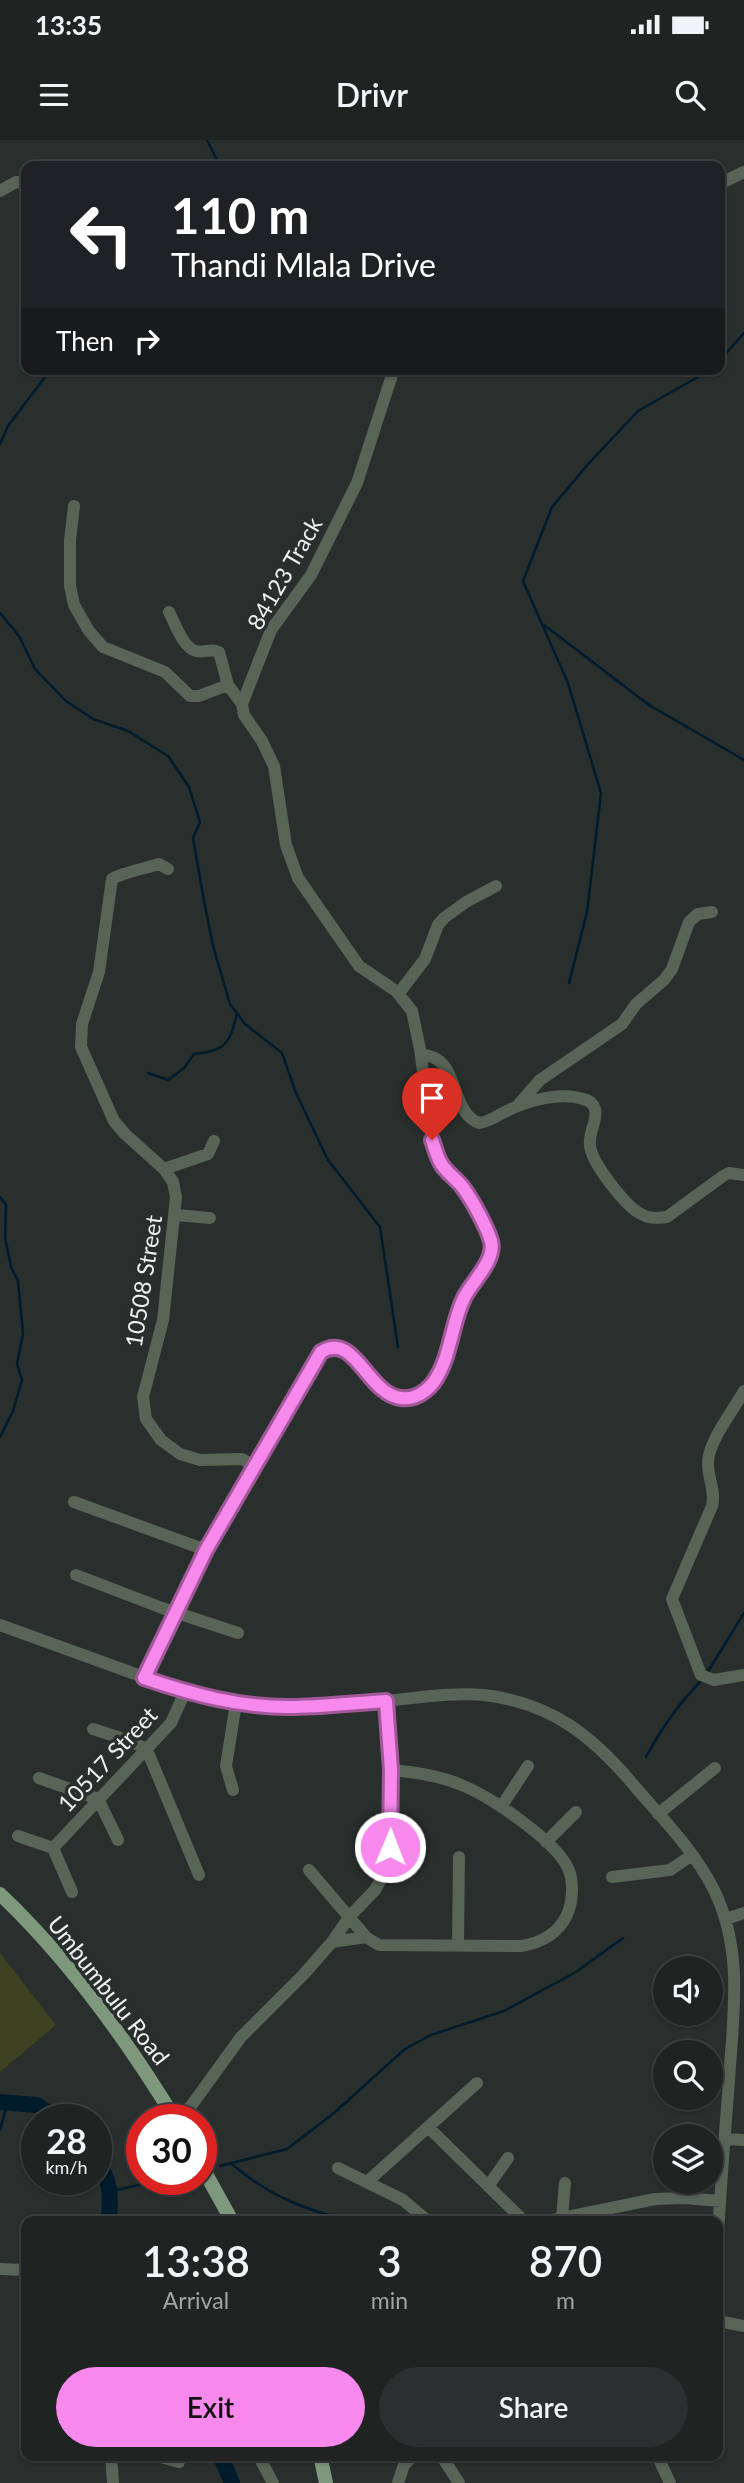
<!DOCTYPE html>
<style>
:root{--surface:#1f2322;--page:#2c2f2f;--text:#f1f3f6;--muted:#a1a4a5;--line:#3c4040;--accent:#f788ec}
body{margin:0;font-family:Lato,sans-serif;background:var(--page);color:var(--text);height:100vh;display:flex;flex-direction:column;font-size:26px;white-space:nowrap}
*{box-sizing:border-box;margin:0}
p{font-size:23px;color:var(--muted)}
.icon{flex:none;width:38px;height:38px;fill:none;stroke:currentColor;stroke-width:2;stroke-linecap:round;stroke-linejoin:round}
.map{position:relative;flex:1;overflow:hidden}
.panel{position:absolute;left:21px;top:2076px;width:702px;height:245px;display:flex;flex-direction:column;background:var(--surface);border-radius:14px;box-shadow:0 2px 5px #0004,0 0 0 2px var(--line)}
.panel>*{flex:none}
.top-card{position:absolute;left:21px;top:21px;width:704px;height:214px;border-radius:14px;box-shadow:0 2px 5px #0004,0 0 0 2px var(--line);background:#202124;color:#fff;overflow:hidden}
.tools{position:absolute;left:653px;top:1816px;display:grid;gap:14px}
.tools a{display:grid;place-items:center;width:70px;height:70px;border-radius:50%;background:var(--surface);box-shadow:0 2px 5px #0004,0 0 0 2px var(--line);font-size:35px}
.speed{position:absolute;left:21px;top:1964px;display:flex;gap:14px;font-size:35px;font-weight:700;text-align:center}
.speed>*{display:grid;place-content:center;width:91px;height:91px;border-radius:50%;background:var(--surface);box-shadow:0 2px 5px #0004,0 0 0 2px var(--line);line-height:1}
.speed small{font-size:18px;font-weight:400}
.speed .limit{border:10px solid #d22;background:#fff;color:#111}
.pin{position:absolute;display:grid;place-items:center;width:60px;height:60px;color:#fff;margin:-72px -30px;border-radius:50% 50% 50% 0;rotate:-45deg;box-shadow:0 0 7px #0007}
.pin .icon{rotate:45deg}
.me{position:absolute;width:77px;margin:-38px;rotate:1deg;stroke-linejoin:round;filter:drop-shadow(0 0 5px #0008)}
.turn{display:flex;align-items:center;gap:24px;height:147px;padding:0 35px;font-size:32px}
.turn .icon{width:91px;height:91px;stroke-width:2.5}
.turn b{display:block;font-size:49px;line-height:60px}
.then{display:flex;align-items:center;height:66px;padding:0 35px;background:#0003;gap:14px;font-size:26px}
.eta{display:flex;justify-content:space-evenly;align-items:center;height:119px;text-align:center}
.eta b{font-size:42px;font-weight:600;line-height:49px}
.action{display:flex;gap:14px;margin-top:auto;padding:14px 35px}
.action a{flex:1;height:80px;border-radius:42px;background:var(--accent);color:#111;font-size:28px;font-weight:600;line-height:80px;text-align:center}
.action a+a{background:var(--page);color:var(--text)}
.status{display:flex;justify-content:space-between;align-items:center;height:49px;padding:0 35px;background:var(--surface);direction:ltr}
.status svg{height:19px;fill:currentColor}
header{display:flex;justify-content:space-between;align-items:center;height:91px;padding:0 35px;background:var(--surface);font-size:32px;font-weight:600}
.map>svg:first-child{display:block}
.green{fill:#3e4220}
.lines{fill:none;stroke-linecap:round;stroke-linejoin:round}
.stream{stroke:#001b2b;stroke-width:2.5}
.river{stroke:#001b2b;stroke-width:16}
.minor{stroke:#576456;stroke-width:12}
.major{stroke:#7e987e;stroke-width:14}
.route-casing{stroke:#a15899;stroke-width:18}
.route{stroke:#f788ec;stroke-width:12}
.labels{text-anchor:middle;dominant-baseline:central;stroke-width:7;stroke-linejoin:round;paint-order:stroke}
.street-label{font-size:23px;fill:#eef3f1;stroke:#292f2d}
</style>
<div class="status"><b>13:35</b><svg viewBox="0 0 49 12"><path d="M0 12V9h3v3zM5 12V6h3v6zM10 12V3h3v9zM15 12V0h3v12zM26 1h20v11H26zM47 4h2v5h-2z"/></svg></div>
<header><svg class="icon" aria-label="menu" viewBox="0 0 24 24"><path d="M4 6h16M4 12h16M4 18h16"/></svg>Drivr<svg class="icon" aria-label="search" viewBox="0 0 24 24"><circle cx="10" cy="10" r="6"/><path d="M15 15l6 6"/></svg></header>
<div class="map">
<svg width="744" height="2343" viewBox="0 0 744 2343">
<rect width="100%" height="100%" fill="#292f2d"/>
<path class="green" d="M0,1813L56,1885L0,1932Z"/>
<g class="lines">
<path class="stream" d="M207,0L220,26
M719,221L744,193
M0,304L8,286L51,229
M0,473L19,496L35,529L66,561L93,579L128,591L168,616L189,647L200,682L193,698L204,761L213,806L230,864L245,884L282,913L296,953L328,1020L380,1087L398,1207
M544,485L649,565L744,620
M569,843L587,772L601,653L568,543L523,441L552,367L589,323L638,271L712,229
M148,933L168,940L184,928L194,914C226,911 230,903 237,873
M0,1057L6,1065L5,1097L11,1127L18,1141L23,1194L17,1224L22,1240L13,1271L0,1297
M707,1533L744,1473
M646,1617C661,1589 678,1564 701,1541
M0,1990L8,1961
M232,2024C269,2056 303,2069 350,2081
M220,2026L287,2009L334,1973L405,1909L431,1895L504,1871L576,1832L623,1798
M160,2039H164
M111,2051L144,2044"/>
<path class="river" d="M0,1962L37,1965L57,1979
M96,2017C111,2044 111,2051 109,2081
M220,2315L232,2343"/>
<path class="minor" d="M719,44L744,32
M0,51L16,42L26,43
M74,366L70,400V446L74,465L89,491L103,507L165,532L190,556H199L228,545
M169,472C175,483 183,508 196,511C205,513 211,508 219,512L228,545L242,564
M168,729L159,724C147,728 121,733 112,739L99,832L82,884L81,907L114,981L125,994L164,1029L173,1042L176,1057L163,1180L143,1257L146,1279L161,1300L180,1314L200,1320L242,1319L254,1326
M399,853L425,819L438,785L444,778L466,762L496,746
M421,915C461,915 449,973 479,983C490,982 499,974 509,970C529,960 560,952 583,959C588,960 593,963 595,969C598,980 588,993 590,1006C592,1023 625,1066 641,1074C649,1079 658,1078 667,1077L723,1036L729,1033L744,1035
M519,964L540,940L622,884L636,864L664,840L672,829L689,782L698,774L712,772
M164,1029L208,1014L214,1001
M175,1075L210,1078
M744,1251C733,1271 710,1299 708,1321C707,1337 716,1350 712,1366L672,1459L701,1535L714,1540L744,1535
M74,1362L206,1410
M76,1435L162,1468L238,1493
M0,1485L185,1552C258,1569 311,1567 385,1561C418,1558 451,1552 484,1555C553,1563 595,1598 637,1649C664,1680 695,1712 714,1750C744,1811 733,1876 729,1941C725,1992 721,2043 718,2094
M144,1538L222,1381L321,1212C348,1196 366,1233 382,1251L396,1257L410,1258L424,1252L435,1240L458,1172L464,1157L490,1115L491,1102L463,1047L442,1025L432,1000L420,909L412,871L396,851L359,826L298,738L286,705L274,626L262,601L244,575L242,564L271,490L311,435L357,343L394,229
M93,1589L133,1602L147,1610L199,1735
M39,1638L98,1659L118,1700
M233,1650L226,1626L236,1563
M501,1667L528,1626
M658,1674L715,1628
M18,1696L53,1708
M546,1702L576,1672
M53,1708L171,1583L185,1552
M53,1708L72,1752
M309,1730L366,1797L379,1805L521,1806C540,1803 558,1794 567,1775C573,1761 574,1741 568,1728C554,1699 488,1655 459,1644C437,1635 414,1632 391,1630
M612,1737L670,1730L692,1715
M726,1779L744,1773
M332,1802L366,1797
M458,1805L459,1717
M177,1979L191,1966L241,1897L304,1834L332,1802L350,1776L375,1750L384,1734L390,1707L391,1630L386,1561
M428,1987L524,2081
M725,1999L744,2000
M338,2028L403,2060L428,2081
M367,2042L477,1943
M489,2045L508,2018
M562,2078L565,2043
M548,2081L655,2059L685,2058L720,2061
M0,2129L26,2130
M718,2181L744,2186
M111,2315L113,2343
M153,2315L179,2322
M258,2315L273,2343
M441,2315L459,2343
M657,2315L670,2343
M398,2343L404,2325L414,2315"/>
<path class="major" d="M0,1754C69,1819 126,1899 175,1979
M201,2025L232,2081
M320,2315L326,2343"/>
</g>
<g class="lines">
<g class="route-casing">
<path id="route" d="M390,1707L391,1630L386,1561C353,1563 320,1567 288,1567C238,1567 191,1554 144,1538L206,1410L321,1212C355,1191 367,1254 401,1258C413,1260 425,1253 433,1243C451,1219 451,1184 464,1158C472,1141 496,1121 491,1101C487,1087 472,1060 464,1049C458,1040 448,1034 442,1025C437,1018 435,1008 432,1000"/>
</g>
<use href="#route" class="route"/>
</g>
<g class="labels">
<g class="street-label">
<text transform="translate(284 433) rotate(-60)">84123 Track</text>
<text transform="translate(143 1141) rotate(-81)">10508 Street</text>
<text transform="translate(107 1619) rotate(-47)">10517 Street</text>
<text transform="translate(109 1850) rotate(52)">Umbumbulu Road</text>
</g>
</g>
</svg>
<div class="tools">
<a><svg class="icon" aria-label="sound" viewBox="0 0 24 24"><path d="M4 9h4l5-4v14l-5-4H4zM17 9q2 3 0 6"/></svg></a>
<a><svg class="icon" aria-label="search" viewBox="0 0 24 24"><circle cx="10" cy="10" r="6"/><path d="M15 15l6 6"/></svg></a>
<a><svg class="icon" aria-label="layers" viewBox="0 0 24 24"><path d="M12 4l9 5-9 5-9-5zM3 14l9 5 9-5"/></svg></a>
</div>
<div class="speed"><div>28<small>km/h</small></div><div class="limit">30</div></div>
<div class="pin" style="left:432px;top:1000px;background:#d93025"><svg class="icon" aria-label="arrive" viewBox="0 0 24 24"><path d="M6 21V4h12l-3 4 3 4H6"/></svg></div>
<svg class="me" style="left:390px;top:1707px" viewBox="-20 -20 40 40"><circle r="17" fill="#f788ec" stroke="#fff" stroke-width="3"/><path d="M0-11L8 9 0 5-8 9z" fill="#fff"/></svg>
<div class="top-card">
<div class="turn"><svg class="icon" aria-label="left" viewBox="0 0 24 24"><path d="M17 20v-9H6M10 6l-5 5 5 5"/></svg><div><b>110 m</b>Thandi Mlala Drive</div></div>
<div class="then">Then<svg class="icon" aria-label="right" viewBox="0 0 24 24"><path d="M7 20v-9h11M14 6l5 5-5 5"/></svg></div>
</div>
<section class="panel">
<div class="eta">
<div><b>13:38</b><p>Arrival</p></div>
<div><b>3</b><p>min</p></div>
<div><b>870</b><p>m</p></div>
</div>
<div class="action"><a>Exit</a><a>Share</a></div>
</section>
</div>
